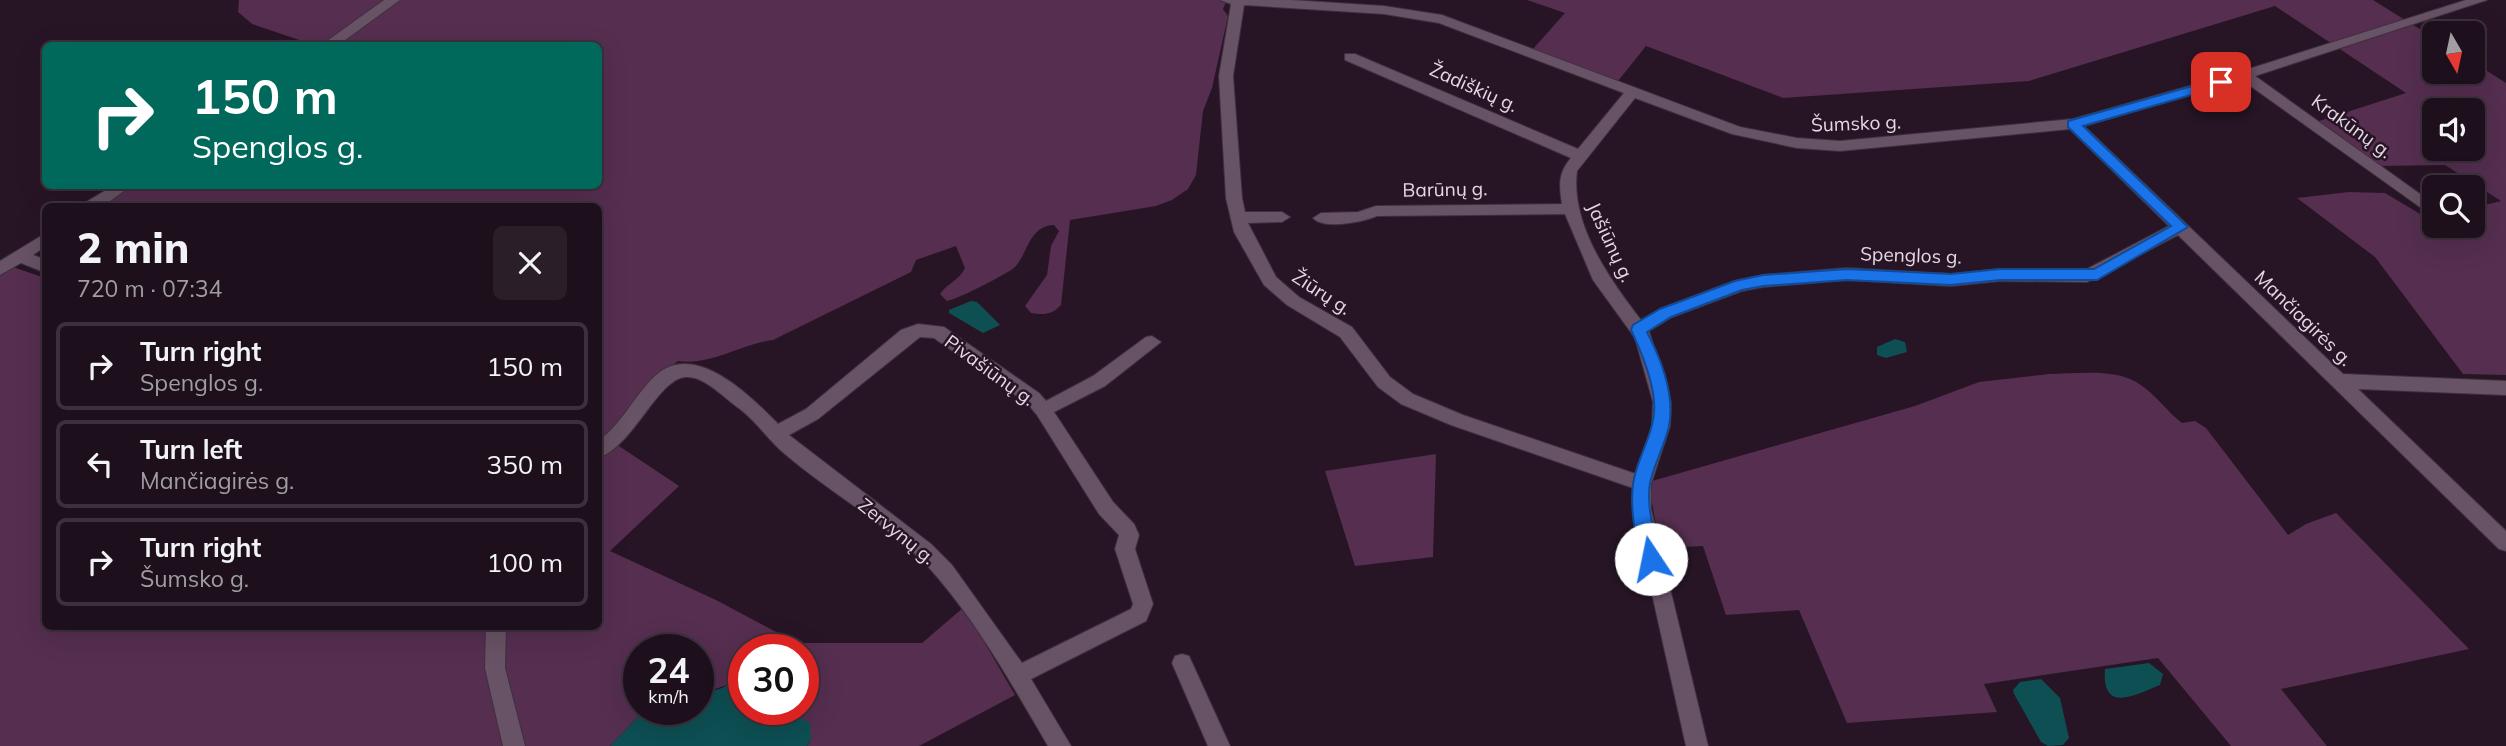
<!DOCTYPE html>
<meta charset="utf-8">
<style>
:root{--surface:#1d101c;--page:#2a1e29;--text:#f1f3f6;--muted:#a09da3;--line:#3b303b}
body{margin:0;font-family:Mulish,sans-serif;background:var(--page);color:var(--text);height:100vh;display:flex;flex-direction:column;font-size:26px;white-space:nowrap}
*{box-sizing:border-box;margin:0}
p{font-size:23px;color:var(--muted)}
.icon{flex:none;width:38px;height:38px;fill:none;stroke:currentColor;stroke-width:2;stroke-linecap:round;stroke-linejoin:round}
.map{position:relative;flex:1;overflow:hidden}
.side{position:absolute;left:42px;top:203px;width:560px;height:427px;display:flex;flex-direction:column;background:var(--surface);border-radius:10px;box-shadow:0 7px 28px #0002,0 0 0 2px var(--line)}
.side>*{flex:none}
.banner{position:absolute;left:42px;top:42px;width:560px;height:147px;border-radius:10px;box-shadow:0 7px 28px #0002,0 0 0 2px var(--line);background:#00695c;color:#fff;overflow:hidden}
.needle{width:46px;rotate:171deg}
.tools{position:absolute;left:2422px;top:21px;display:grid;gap:14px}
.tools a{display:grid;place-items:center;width:63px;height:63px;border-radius:10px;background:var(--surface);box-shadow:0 7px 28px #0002,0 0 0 2px var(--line);font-size:35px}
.speed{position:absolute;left:623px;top:634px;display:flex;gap:14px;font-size:35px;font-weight:700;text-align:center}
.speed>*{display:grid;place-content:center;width:91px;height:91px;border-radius:50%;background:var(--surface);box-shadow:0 7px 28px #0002,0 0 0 2px var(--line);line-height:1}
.speed small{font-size:18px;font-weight:400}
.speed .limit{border:10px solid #d22;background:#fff;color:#111}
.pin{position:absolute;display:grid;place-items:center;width:60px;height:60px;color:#fff;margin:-30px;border-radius:14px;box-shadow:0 4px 10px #0006}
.me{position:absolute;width:77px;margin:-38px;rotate:349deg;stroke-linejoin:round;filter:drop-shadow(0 0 5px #0008)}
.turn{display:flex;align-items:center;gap:24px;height:147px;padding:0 35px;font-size:32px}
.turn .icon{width:91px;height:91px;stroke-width:2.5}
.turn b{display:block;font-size:49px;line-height:60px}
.round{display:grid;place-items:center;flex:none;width:74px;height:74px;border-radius:10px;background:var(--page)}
.head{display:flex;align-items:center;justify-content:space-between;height:119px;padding:0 35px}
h1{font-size:42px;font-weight:800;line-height:52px}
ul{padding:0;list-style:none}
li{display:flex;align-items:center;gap:21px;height:88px;margin:0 14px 10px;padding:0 21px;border:4px solid var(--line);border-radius:10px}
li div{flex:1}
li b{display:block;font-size:26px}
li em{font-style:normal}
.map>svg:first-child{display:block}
.green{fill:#552e50;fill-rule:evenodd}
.water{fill:#0d4f53}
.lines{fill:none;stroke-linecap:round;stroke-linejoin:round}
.minor-casing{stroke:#3e313d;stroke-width:2}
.minor{fill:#685265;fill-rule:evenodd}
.route{fill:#1a73e8;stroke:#114b97;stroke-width:2}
.labels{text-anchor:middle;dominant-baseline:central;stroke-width:5;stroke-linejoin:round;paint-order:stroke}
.street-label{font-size:19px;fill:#e5d8e3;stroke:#271525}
</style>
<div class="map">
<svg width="2506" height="746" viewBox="0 0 2506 746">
<rect width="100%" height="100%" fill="#271525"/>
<path class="green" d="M239,0H1227L1223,9L1228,16L1212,88L1203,111L1196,175L1188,189L1172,200L1156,206L1070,220L1061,305C1052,315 1044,315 1031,313L1025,306L1047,275L1051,246L1059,231L1054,225C1029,226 1028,253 1015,267C1009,273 956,300 947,301L940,294C948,282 959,281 965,268L956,246L916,260L911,272L773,340C741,344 711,366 678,361L656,379L599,446V396L602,391L598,387V206H101L132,186H598V46L314,45L252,24L238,12Z
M1527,0H2373L2434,38V72H2473V62L2506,83V375L2463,374L2375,257L2297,198L2349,192L2385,193L2427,218L2434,216V226H2473V208L2501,201L2445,165L2378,166L2316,122L2406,93L2275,6L2029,81L1783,98L1646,46L1618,81L1533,49L1565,13ZM2434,110H2473V149H2434Z
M13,267L45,278L46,626H598L599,458L616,444L679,486L610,551L716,600L797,643H922L964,607L1015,695L919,746H807L811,739L799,717L777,709H803V649H744V679L698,695V649H639V709H646L610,746H0V276Z
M2049,374C2074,374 2109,369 2132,380C2152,389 2165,410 2182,423L2195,421L2206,428L2288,535L2306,524L2336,513L2469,649L2281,689L2327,746H2231L2158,658L1984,684L1997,712L1847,723L1799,610L1726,615L1703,546L1660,548L1651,497L1652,481L1915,406L1979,382Z
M1436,454L1433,557L1355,566L1325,471Z"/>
<path class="water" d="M971,301L977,302L1000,325L983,333L949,313V310Z
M1895,339L1905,342L1907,352L1886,358L1877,355V347Z
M2149,663L2163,674L2160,685C2139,693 2101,716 2105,669Z
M740,679H744V709C769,709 788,710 810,723L811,739L807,746H610L646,709H698V695L722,688Z
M2041,679L2060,698L2069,738L2063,745L2048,746L2041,742L2014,694L2013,690L2020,682Z"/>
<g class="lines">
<g class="minor-casing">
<path id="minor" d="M384,0H400L337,46H320Z
M1220,0H1291L1384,6L1442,15L1740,127L1797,138L1840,141L2073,119L2239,72L2466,0H2487L2255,76L2434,204V217L2242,80L2084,126L2343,374L2506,381V395L2358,389L2506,531V551L2499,549L2178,235L2087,282L2000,281L1951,286L1847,280L1763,287L1742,291L1672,317L1649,331L1671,402L1670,426L1651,484V509L1708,746H1686L1633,509V488L1451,425L1401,404L1378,387L1340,337L1287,305L1264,285L1234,232L1226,198L1219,76L1231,4ZM1244,5L1384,14L1439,23L1624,93L1578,149L1355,54H1345V60L1571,158C1558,173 1559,185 1562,204L1376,206L1358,212L1321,213L1313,218C1324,230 1363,222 1377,216L1565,214L1593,280L1635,338L1653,402L1652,426L1636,474L1463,415L1413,394L1390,377L1352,327L1299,297L1276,277L1248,223L1282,222L1290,217L1282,212H1245L1242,198L1233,76ZM1635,98L1732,134L1797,148L1840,151L2070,129L2169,226L2085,270L2000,269L1951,274L1847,268L1763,275L1734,281L1660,309L1641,320C1610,280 1570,224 1577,171Z
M113,186H131L103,206H84L86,202Z
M2445,226H2464L2466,229L2458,235Z
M46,233V246L33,255L46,260V273L21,263L0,275V261Z
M918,324L944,327L1039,393L1046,401L1093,376L1146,337L1152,336L1161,342L1105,386L1054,412L1113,502L1134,524L1139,535L1135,549L1153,604L1146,621L1031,679L1071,746H1048C1014,688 982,630 938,578C901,532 831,494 785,454C769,441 757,422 740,409C725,399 705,376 686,377C658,378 633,447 598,458V441C622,424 634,396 655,376C694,339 751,396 778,424L806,409L901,330ZM920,337L934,338L1027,403L1037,415L1099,514L1119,535L1115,549L1133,604L1131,609L1022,663L952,565L931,544L789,435L818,419Z
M486,626H506L505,668L525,746H503L485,668Z
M1182,654L1189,656L1230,746H1208L1172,663L1175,656Z"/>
</g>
<use href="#minor" class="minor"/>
</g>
<path class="route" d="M2221,78L2226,79V85L2083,126L2188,227L2097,280H2000L1951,285L1847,280L1763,286L1742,290L1671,317L1647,332C1661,359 1675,395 1669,426C1665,445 1654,464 1650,483C1646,507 1655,535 1660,559L1651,566L1645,564C1635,544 1630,507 1633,484C1637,456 1657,431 1654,401C1652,377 1641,351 1631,330L1633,325L1660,309L1735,281L1763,275L1847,269L1951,274L2000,269H2094L2171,226L2068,127V121Z"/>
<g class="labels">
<g class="street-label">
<text transform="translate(1474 87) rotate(24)">Žadiškių g.</text>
<text transform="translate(1856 123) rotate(-2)">Šumsko g.</text>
<text transform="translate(2352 126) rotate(36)">Krakūnų g.</text>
<text transform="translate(1445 189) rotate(-1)">Barūnų g.</text>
<text transform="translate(1611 242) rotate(65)">Jašiūnų g.</text>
<text transform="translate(1911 255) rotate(2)">Spenglos g.</text>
<text transform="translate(1322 292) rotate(33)">Žiūrų g.</text>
<text transform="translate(2304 318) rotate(44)">Mančiagirės g.</text>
<text transform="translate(990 370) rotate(36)">Pivašiūnų g.</text>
<text transform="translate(897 531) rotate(39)">Zervynų g.</text>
</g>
</g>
</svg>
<div class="tools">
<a><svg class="needle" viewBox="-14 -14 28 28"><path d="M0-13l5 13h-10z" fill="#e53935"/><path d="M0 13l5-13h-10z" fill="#a09da3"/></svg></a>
<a><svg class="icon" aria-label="sound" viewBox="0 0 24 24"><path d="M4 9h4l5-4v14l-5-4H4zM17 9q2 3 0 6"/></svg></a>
<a><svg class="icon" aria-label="search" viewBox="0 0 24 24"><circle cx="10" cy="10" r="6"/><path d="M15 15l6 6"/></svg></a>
</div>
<div class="speed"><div>24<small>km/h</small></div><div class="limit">30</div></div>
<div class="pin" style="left:2221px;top:82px;background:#d93025"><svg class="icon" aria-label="arrive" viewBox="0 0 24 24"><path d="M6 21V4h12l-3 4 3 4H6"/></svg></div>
<svg class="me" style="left:1651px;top:559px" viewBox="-20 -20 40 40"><circle r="19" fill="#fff"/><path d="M0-13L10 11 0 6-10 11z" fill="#1a73e8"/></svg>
<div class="banner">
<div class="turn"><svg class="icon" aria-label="right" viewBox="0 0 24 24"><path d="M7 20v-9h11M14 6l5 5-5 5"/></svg><div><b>150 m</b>Spenglos g.</div></div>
</div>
<section class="side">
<div class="head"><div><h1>2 min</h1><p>720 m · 07:34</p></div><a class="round"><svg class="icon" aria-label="close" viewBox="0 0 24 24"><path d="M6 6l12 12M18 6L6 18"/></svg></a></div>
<ul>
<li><svg class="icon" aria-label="right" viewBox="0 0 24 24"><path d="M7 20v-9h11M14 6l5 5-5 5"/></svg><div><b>Turn right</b><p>Spenglos g.</p></div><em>150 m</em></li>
<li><svg class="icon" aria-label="left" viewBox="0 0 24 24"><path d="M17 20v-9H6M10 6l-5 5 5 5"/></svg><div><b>Turn left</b><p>Mančiagirės g.</p></div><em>350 m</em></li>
<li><svg class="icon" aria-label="right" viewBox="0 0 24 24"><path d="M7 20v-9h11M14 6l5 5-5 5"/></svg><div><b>Turn right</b><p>Šumsko g.</p></div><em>100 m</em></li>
</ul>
</section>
</div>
